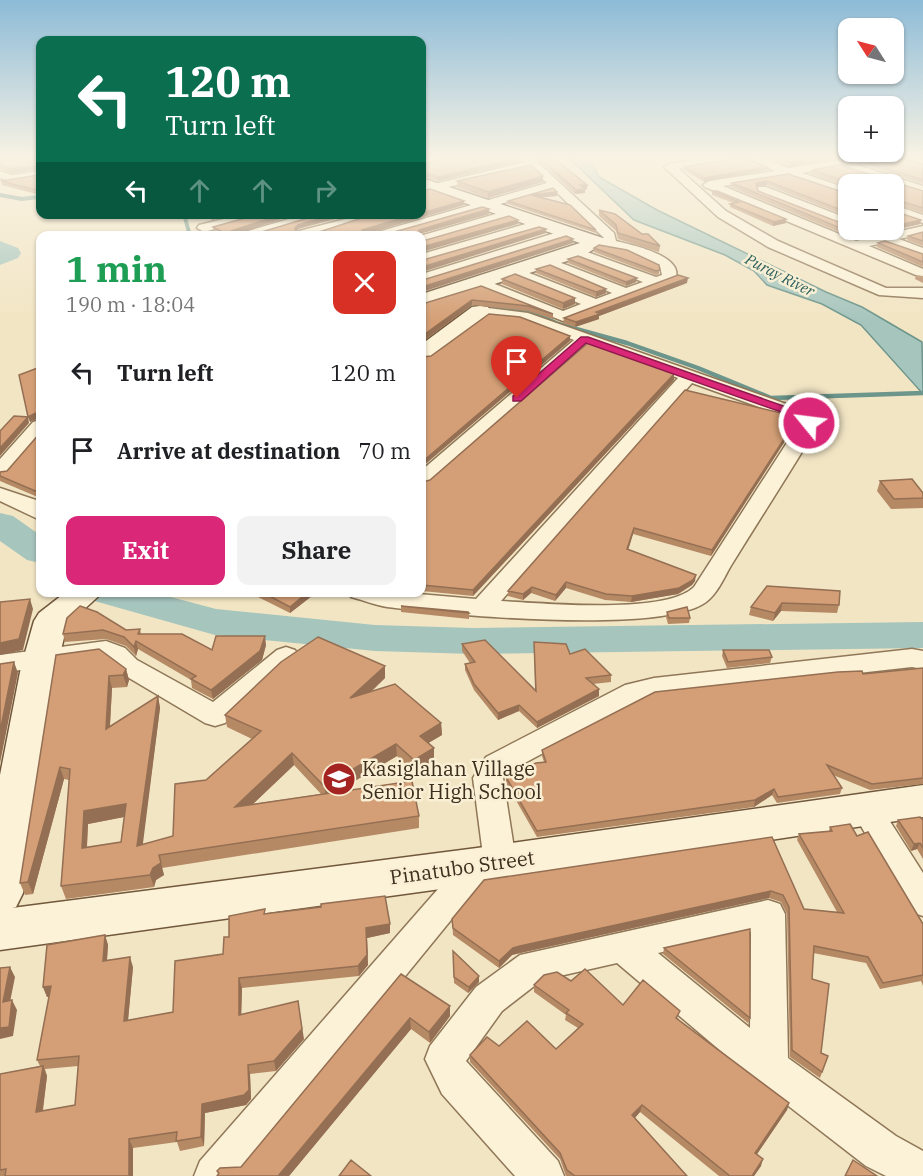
<!DOCTYPE html>
<meta charset="utf-8">
<style>
:root{--surface:#fff;--page:#f2f2f2;--text:#202124;--muted:#757577;--accent:#db2777}
body{margin:0;font-family:"IBM Plex Serif",serif;background:var(--page);color:var(--text);height:100vh;display:flex;flex-direction:column;font-size:22px;white-space:nowrap}
*{box-sizing:border-box;margin:0}
p{font-size:20px;color:var(--muted)}
.icon{flex:none;width:33px;height:33px;fill:none;stroke:currentColor;stroke-width:2;stroke-linecap:round;stroke-linejoin:round}
.map{position:relative;flex:1;overflow:hidden}
.sheet{position:absolute;left:36px;top:231px;width:390px;height:366px;display:flex;flex-direction:column;background:var(--surface);border-radius:12px;box-shadow:0 2px 4px #0004}
.sheet>*{flex:none}
.hud{position:absolute;left:36px;top:36px;width:390px;height:183px;border-radius:12px;box-shadow:0 2px 4px #0004;background:#0b6e4f;color:#fff;overflow:hidden}
.needle{width:39px;rotate:306deg}
.tools{position:absolute;left:838px;top:18px;display:grid;gap:12px}
.tools a{display:grid;place-items:center;width:66px;height:66px;border-radius:12px;background:var(--surface);box-shadow:0 2px 4px #0004;font-size:30px}
.pin{position:absolute;display:grid;place-items:center;width:51px;height:51px;color:#fff;margin:-62px -26px;border-radius:50% 50% 50% 0;rotate:-45deg;box-shadow:0 0 6px #0007}
.pin .icon{rotate:45deg}
.me{position:absolute;width:66px;margin:-33px;rotate:299deg;stroke-linejoin:round;filter:drop-shadow(0 0 4px #0008)}
.turn{display:flex;align-items:center;gap:21px;height:126px;padding:0 30px;font-size:27px}
.turn .icon{width:78px;height:78px;stroke-width:2.5}
.turn b{display:block;font-size:42px;line-height:51px}
.lanes{display:flex;align-items:center;height:57px;padding:0 30px;background:#0003;justify-content:center;gap:30px;direction:ltr}
.lanes .off{opacity:.35}
.round{display:grid;place-items:center;flex:none;width:63px;height:63px;border-radius:12px;background:var(--page)}
.headline{display:flex;align-items:center;justify-content:space-between;height:102px;padding:0 30px}
h1{font-size:36px;font-weight:700;line-height:45px;color:#1e9e55}
.action{display:flex;gap:12px;margin-top:auto;padding:12px 30px}
.action a{flex:1;height:69px;border-radius:12px;background:var(--accent);color:#fff;font-size:24px;font-weight:700;line-height:69px;text-align:center}
.action a+a{background:var(--page);color:var(--text)}
ul{padding:0;list-style:none}
li{display:flex;align-items:center;gap:18px;height:78px;padding:0 30px}
li div{flex:1}
li b{display:block;font-size:22px}
li em{font-style:normal}
.map>svg:first-child{display:block}
.water{fill:#a6c5bd;stroke:#6c958b;stroke-width:1.5}
.lines{fill:none;stroke-linecap:round;stroke-linejoin:round}
.stream-far1{stroke:#6c958b;stroke-width:4}
.stream{stroke:#6c958b;stroke-width:4.5}
.river{fill:#a6c5bd;fill-rule:evenodd}
.street-casing{stroke:#8f7758;stroke-width:3}
.secondary-casing{stroke:#71573b;stroke-width:3}
.street{fill:#fcf2d8;fill-rule:evenodd}
.secondary{fill:#fcf2d8;fill-rule:evenodd}
.wall{fill:#b68965;fill-rule:evenodd}
.shaded-wall{fill:#946f53}
.building{fill:#d49f76;stroke:#946f53;stroke-width:1.5;fill-rule:evenodd}
.route{fill:#db2777;stroke:#8e194d;stroke-width:1.5}
.labels{text-anchor:middle;dominant-baseline:central;stroke-width:5;stroke-linejoin:round;paint-order:stroke}
.far-water-label{font-size:15px;font-style:italic;fill:#2b5f5d;stroke:#f9efd4}
.near-poi-label{font-size:20px;fill:#3e2e1d;stroke:#f9efd4;text-anchor:start}
.near-street-label{font-size:20px;fill:#3e2e1d;stroke:#f9efd4}
</style>
<div class="map">
<svg width="923" height="1176" viewBox="0 0 923 1176">
<rect width="100%" height="100%" fill="#f2e5c4"/>
<path class="water" d="M569,158H589L599,177L657,210L826,292L862,307L922,342L923,394L861,325L822,304L767,285L754,271L725,255L634,220Z"/>
<g class="lines">
<path class="stream-far1" d="M0,195L22,199L38,197L40,192
M184,214L190,236"/>
<path class="stream" d="M493,309L528,310L558,324L627,343L698,368L771,398L923,393"/>
<path class="river" d="M0,241L18,248L21,253L18,258L0,265Z
M0,513L13,516L40,535V563L27,560L0,541Z
M86,592H152L216,609L375,625L473,628L923,622V648L473,654L375,651L215,635L91,600Z"/>
<g class="street-casing">
<path id="street" d="M431,158H449L422,166V160Z
M522,158H533L614,233L616,241C632,245 686,256 675,280L563,321L475,286L473,283L475,280H485L563,311L581,304L509,275L507,272L509,269H519L596,299L612,293L539,262L541,259H551L626,288L643,282L571,255L569,252L576,248L656,277L662,275L660,267L627,252L591,245V239L604,238L553,189L387,236H364L547,183L531,168L422,193V187L525,162Z
M709,158H733L728,161L679,169L726,211L778,241L886,288H923V298L879,295L768,247L718,217L664,167L670,164Z
M745,158H759L789,168L852,158H874L873,160L854,164L923,186V194L839,166L802,173L849,189V197L788,175L723,186L856,241L923,226V234L899,239L923,248V257L884,243L869,246L923,269V278L705,187L703,185L709,181L775,171Z
M903,158L923,159V165L904,160Z
M0,171L12,175L40,171V177L11,182L0,178Z
M758,187H766L849,219V228L758,193Z
M894,205L923,215V223L894,213Z
M513,209L517,210V216L422,243L420,236Z
M245,214L265,215L204,232L197,228L199,225Z
M306,214H329L255,236H231Z
M365,214H388L314,236L297,234L299,231Z
M543,219L548,220V226L422,262V254Z
M571,228L578,232L576,235L422,283V274Z
M480,307L528,313L809,412L819,424C791,471 761,517 732,564C724,577 717,596 703,604C653,634 450,615 387,607C375,605 363,600 351,597L348,592H396L476,599L678,378L588,345L429,484L422,486V470L574,340L520,320L474,315L472,312L474,309ZM692,383L795,420L799,424L694,587C666,615 542,603 501,601Z
M40,420V437L7,475L0,477V459L33,422Z
M0,488L39,501L40,520L0,501Z
M106,641L125,648L137,660L213,702L277,650L286,647L295,650L299,656L225,723L215,726L205,723L119,672L103,658L0,673V655Z
M912,649L923,651V669L912,667L654,696L644,699L506,773L503,778L516,861L511,870L500,874L491,871L242,1176H194L200,1161L466,857L477,853L483,855L473,778L486,757L625,685L654,678Z
M866,797L877,801L923,873V916L911,912L851,809L855,801Z
M768,900L780,904L785,914L788,1058L896,1136L923,1151V1176H886L866,1166L755,1080L617,963L542,980L502,1011L466,1061L558,1161L564,1176H515L442,1094L425,1059L430,1046L476,987L520,955ZM751,932L750,1028L658,953Z"/>
</g>
<g class="secondary-casing">
<path id="secondary" d="M422,178L603,238L605,242L583,256L422,307V294L580,243L422,188Z
M480,306L488,307L491,312L488,317L430,359L422,361V344L472,307Z
M66,592H103L67,625L57,667L23,893L16,907L12,908L477,848L923,785V817L477,884L0,950V775L21,667L34,621L39,613Z"/>
</g>
<use href="#street" class="street"/>
<use href="#secondary" class="secondary"/>
</g>
<path class="wall" d="M0,158H40V195L2,185L1,181L39,175L40,169L12,173L1,169L0,170Z
M536,158H554L587,185V189H585V193L575,194Z
M765,158H840L789,166Z
M904,159L923,164V184L863,164L864,161Z
M521,161L438,181L422,176V164H423Z
M840,165L923,191V213L894,204V184H849V187L811,174L812,170Z
M684,167L767,170L704,182L684,170Z
M788,174L849,194V217L767,185L757,187L758,191L849,226L921,220L920,224L856,239L731,187L732,183Z
M457,181L543,182L488,198L457,187Z
M553,188L557,196L541,197L596,230V233L508,204V201Z
M712,191L786,219V223L773,226L730,207V204L733,203L712,195Z
M464,205L365,234H387L489,209V214L419,234L420,236H221L214,232L213,227L240,233L255,234L298,229L296,232L313,234Z
M599,210L660,246L659,252L618,239L616,231L599,216Z
M204,214H233L212,220Z
M923,232V246L907,240L908,236Z
M878,243L923,254V267L877,247Z
M594,248L659,265V274L656,275L594,252Z
M568,259L636,282L626,286L568,263Z
M536,269L606,289V293L596,297L536,273Z
M916,275L923,276V283L915,279Z
M502,279L575,298V304L563,309L502,284Z
M687,283L599,316V319L575,327L563,323L564,318Z
M481,286L553,314V319L528,311L472,305L422,342V304Z
M674,380L473,596L422,591V482L430,480Z
M40,422V498L0,481V472L7,471L40,433Z
M796,424L711,556L633,534L628,549L695,581L692,585L678,594L631,602L605,600L566,588L555,601L531,593L523,600L508,596V591Z
M880,481L923,493V508L891,509L877,491Z
M840,591L839,605L837,613L781,611L773,621L749,615L751,607Z
M244,592H317L290,613L252,594Z
M401,606L469,613V619L401,612Z
M667,612L690,618L689,623L668,624L666,617Z
M67,618L126,630L140,629L141,634L212,650L266,645L262,660L213,699L192,688L191,680L138,649L136,656L126,646L106,639L65,642L63,634Z
M534,642L570,654L611,675V682L593,684L599,689V696L537,728L519,711L498,720L474,690L465,670V664L470,663L462,651V644L535,690Z
M723,650L772,657L770,663L727,668L722,656Z
M56,655L126,669L129,680L127,687L112,688L110,726L158,696L160,708L142,845L173,836L206,780L252,739L227,727L225,715L385,678L371,692L441,723L442,735L428,743L434,748V760L414,772L397,756L336,792L419,816V828L162,868L164,875L156,880L154,887L66,899L61,886L69,780L64,779L33,894L25,895L20,883ZM294,765L321,794L253,804ZM124,817L121,842L87,848L88,824Z
M923,668V784L870,790L833,775L842,788L840,794L777,803L772,795L754,807L537,837L506,783V777L544,762L542,756V750L863,674Z
M898,820H923V859L917,849L911,851L896,826Z
M830,827L857,836L912,907L923,924V986L921,981L880,989L866,963L813,953L812,979L821,1053L828,1056L820,1078L790,1057L787,914L781,902L769,898L520,953L512,955L499,968L453,935L452,919L772,837L804,909L837,912L797,840L799,834L829,831Z
M266,913L390,933L367,938L368,965L359,976L242,988L241,1015L304,1039L276,1071L250,1074L251,1099L246,1105L205,1113L204,1146L180,1151L177,1142L133,1148V1176H0V1074L40,1066L37,1060L49,997H47L43,987L105,935L108,945L107,961L133,967L128,1020L173,1012L223,954L229,937ZM78,1066L75,1105L43,1111L47,1076L45,1069Z
M664,948L750,1018L748,1023L663,954Z
M453,951L479,976V982L468,993L454,983Z
M401,974L450,1006V1016L430,1043L411,1029L289,1176L218,1174L217,1171L241,1167Z
M571,981L623,1005L679,1018L678,1019L789,1103L787,1110L757,1154L761,1166L754,1176H719L640,1112L635,1118L687,1176H566L560,1159L470,1062V1055L499,1046L556,1049L578,1028L565,1020L566,1015L534,992V985Z"/>
<path class="shaded-wall" d="M518,158H522L521,161L438,181V177Z
M819,158H840L789,166L790,162Z
M40,165V169L12,173L11,169Z
M767,167V170L704,182V178Z
M543,176V182L488,198V192Z
M767,181V185L756,187V183Z
M580,185H587V189H580Z
M585,189V193L575,194L576,190Z
M557,192V196L531,198V195Z
M464,201V205L362,235V230L416,214H422V213Z
M489,209V214L419,234V230Z
M215,214H233L212,220L211,215Z
M283,214H297L231,236L228,232Z
M337,214H354L298,229L295,233V228L298,225Z
M786,219V223L773,226L774,222Z
M518,220V224L422,252V247Z
M921,220L920,224L856,239L857,235L880,230H894V226Z
M546,229V233L422,272V267Z
M573,239V243L422,292V287Z
M637,278L636,282L626,286V282Z
M688,278L687,283L599,316V319L575,327L576,322L596,312Z
M606,289V293L596,297V292Z
M575,298V304L563,309V303Z
M472,300V305L422,342V336Z
M570,336V341L422,467V462Z
M674,374V380L473,596V590Z
M38,412L39,418L30,422L28,417Z
M28,417L29,423L0,456V448Z
M797,419L796,424L711,556L712,550Z
M634,528L633,534L627,554V549Z
M696,575L695,581L692,585L678,594L631,602L632,596Z
M566,582V588L555,601L556,595Z
M532,587L531,593L523,600V594Z
M308,592H317L290,613V607Z
M30,599L33,609L23,650L0,655V643Z
M782,603L781,611L773,621L775,613Z
M265,636L266,645L262,660L213,699L211,690Z
M136,641L138,649L136,656L134,647Z
M14,662L18,673L0,763V732Z
M385,666V678L351,710L350,698Z
M126,669L129,680L127,687L123,675Z
M109,676L112,688L109,741L106,729Z
M599,689V696L537,728V722Z
M158,696L160,708L141,859L137,846Z
M519,705V711L498,720V713Z
M441,723L442,735L420,748V736Z
M396,744L397,756L326,798L324,786Z
M434,748V760L414,772V760Z
M292,753L294,765L237,819L235,807Z
M60,767L64,779L33,894L28,882Z
M774,789L772,795L754,807L755,800Z
M126,804L129,816L88,824L86,861L82,848L84,811Z
M920,843L917,849L911,851L914,844Z
M161,863L164,875L156,880L154,887L150,875L153,868Z
M771,891L769,898L520,953L512,955L499,968V961L513,948L520,946Z
M390,924V933L367,938L368,965L359,976L358,966L366,928Z
M105,935L108,945L106,971L103,961Z
M130,957L133,967L127,1031L124,1021Z
M10,967L15,977L8,1012L3,1002Z
M479,976V982L468,993L469,987Z
M239,978L242,988L241,1025L239,1015Z
M51,986L55,996L47,997L43,987Z
M12,1000L17,1010L13,1036L0,1039V1028Z
M298,1001L304,1039L276,1071L274,1061Z
M450,1006V1016L430,1043L429,1032Z
M410,1018L411,1029L289,1176H279V1175Z
M248,1065L250,1074L251,1099L246,1105L205,1113L204,1146L201,1137L202,1104Z
M43,1066L47,1076L41,1122L36,1112Z
M789,1103L787,1110L753,1160L755,1153Z
M642,1105L640,1112L631,1122L632,1115Z
M129,1139L133,1148V1176H129Z
M763,1159L761,1166L754,1176H752Z"/>
<path class="building" d="M0,158H40V165L11,169L0,165Z
M446,158H518L438,177L422,173V164H423Z
M540,158H554L587,185H580L585,189L576,190Z
M732,158H744L767,167L704,178L684,167L729,160Z
M776,158H819L790,162Z
M875,158H904V159L923,164V180L864,161Z
M531,165L543,176L488,192L457,181Z
M840,165L923,191V208L894,199V184H851V183L812,170Z
M40,166V191L1,181L39,175Z
M788,174L849,194V213L767,181L756,183L758,191L849,226V230H880L857,235L732,183Z
M553,188L557,192L531,195L570,205L596,230L508,201Z
M430,189L464,201L422,213V191Z
M712,191H717L786,219L774,222L730,204L739,202Z
M482,207L489,209L419,230L420,236H230L213,227L260,214H283L228,232L255,234L321,214H337L298,225L295,228L296,232L313,234L374,214H416L362,230L364,234H387Z
M599,210L615,214L642,234H648L660,246L618,233L616,225Z
M894,211L921,220L894,226Z
M509,216L518,220L422,247V240L423,241Z
M539,227L546,229L422,267V259L423,260Z
M923,232V241L908,236Z
M566,236L573,239L422,287V280H423Z
M885,241L923,254V262L878,243Z
M599,245L627,250L659,265L660,270L656,271L594,248Z
M578,256L637,278L626,282L568,259Z
M550,265L606,289L596,292L536,269Z
M515,274L575,298L563,303L502,279Z
M678,275L688,278L596,312L600,314L576,322L564,318Z
M481,286L553,314L528,306L472,300L422,336V304Z
M489,314L520,317L570,336L422,462V357L431,356Z
M589,342L674,374L473,590L422,585V482L430,480Z
M40,367V414L38,412L28,417L19,375Z
M685,390L789,415L797,419L712,550L634,528L627,549L696,575L693,580L679,588L632,596L606,594L566,582L556,595L532,587L523,594L508,591Z
M14,416L28,417L0,448V431Z
M40,422V493L0,476V472L7,471L40,433Z
M912,479L923,493V498L894,499L880,481Z
M767,586L840,591L839,605L782,603L775,613L751,607Z
M262,592H308L290,607Z
M30,599L19,639L0,643V602Z
M80,606L97,612L126,630L140,629L138,634H182L212,650L216,636H265L260,651L211,690L191,679L196,676L136,641L134,647L124,637L103,630L63,634L67,618Z
M401,606L468,612L469,613Z
M687,607L690,618H669L667,612Z
M318,637L385,666L350,698L395,684L441,723L420,736L434,748L414,760L396,744L324,786L292,753L235,807L412,781L419,816L159,855L161,863L153,868L150,875L61,886L70,769L60,767L28,882L20,883L56,655L99,649L126,669L123,675L109,676L106,729L158,696L137,846L173,836L175,784L206,780L261,731L225,715L281,662ZM126,804L121,842L82,848L84,811Z
M485,640L536,691L534,642L566,644L570,654L585,649L611,675L586,678L599,689L537,722L519,705L498,713L474,684L465,664L475,662L462,644Z
M723,650H769L772,657L728,662Z
M14,662L0,732V664Z
M923,668V778L872,784L827,765L842,788L778,797L774,789L755,800L537,831L506,777L536,763L546,762L542,750L655,692L838,672L862,671L863,674Z
M920,817L923,820V848L920,843L914,844L898,820Z
M850,824L857,836L868,832L923,924V975L883,983L868,957L814,946L812,979L829,984L821,1053L828,1056L822,1072L792,1050L789,907L783,895L771,891L520,946L513,948L499,961L453,928L452,919L484,880L772,837L804,909L844,913L799,834L832,831L830,827Z
M385,896L390,924L366,928L367,955L358,966L239,978V1015L298,1001L302,1029L274,1061L248,1065L249,1090L244,1095L202,1104L201,1137L176,1141L177,1132L129,1139V1176H5L6,1169L0,1170V1074L43,1066L36,1112L75,1105L79,1056L37,1060L51,986L43,987L47,945L105,935L103,961L130,957L124,1021L173,1012L175,961L223,954L224,937H229V916L265,909L264,914L321,907V904Z
M750,929V1018L664,948Z
M453,951L479,976L469,987L454,977Z
M10,967L3,1002L12,1000L9,1027L0,1028V968Z
M585,969L623,1005L643,980L680,1011L676,1018L789,1103L755,1153L763,1159L752,1176H730L642,1105L632,1115L687,1176H575L567,1170L560,1153L470,1055L487,1037L499,1046L527,1021L556,1049L583,1024L566,1013L569,1010L534,985L544,975L557,972L571,981Z
M401,974L450,1006L429,1032L410,1018L279,1175L280,1176H217L219,1173L217,1171L220,1168L241,1167Z
M351,1160L371,1176H339Z
M853,1160L877,1176H845Z"/>
<linearGradient id="sky" x2="0" y2="1"><stop stop-color="#8dbbd7"/><stop offset="0.49" stop-color="#f9f3e4"/><stop offset="1" stop-color="#f9f3e4" stop-opacity="0"/></linearGradient>
<rect width="923" height="322" fill="url(#sky)"/>
<path class="route" d="M581,337H588L806,414L814,423L805,426L798,418L586,343L521,401H513V396Z"/>
<defs>
<g id="school-disc" transform="scale(1.725)"><circle r="9.5" fill="#a42422" stroke="#f9efd4"/><path d="M0-5L7-2L0 1L-7-2ZM-4 1L0 2.5L4 1V4Q0 6-4 4Z" fill="#fff"/></g>
</defs>
<g fill-rule="evenodd">
<use href="#school-disc" x="339" y="779"/>
</g>
<g class="labels">
<g class="far-water-label">
<text transform="translate(780 275) rotate(27)">Puray River</text>
</g>
<g class="near-poi-label">
<text x="362" y="768">Kasiglahan Village<tspan x="362" dy="23">Senior High School</tspan></text>
</g>
<g class="near-street-label">
<text transform="translate(462 867) rotate(-8)">Pinatubo Street</text>
</g>
</g>
</svg>
<div class="tools">
<a><svg class="needle" viewBox="-14 -14 28 28"><path d="M0-13l5 13h-10z" fill="#e53935"/><path d="M0 13l5-13h-10z" fill="#757577"/></svg></a>
<a>+</a>
<a>−</a>
</div>
<div class="pin" style="left:517px;top:398px;background:#d93025"><svg class="icon" aria-label="arrive" viewBox="0 0 24 24"><path d="M6 21V4h12l-3 4 3 4H6"/></svg></div>
<svg class="me" style="left:809px;top:423px" viewBox="-20 -20 40 40"><circle r="17" fill="#db2777" stroke="#fff" stroke-width="3"/><path d="M0-11L8 9 0 5-8 9z" fill="#fff"/></svg>
<div class="hud">
<div class="turn"><svg class="icon" aria-label="left" viewBox="0 0 24 24"><path d="M17 20v-9H6M10 6l-5 5 5 5"/></svg><div><b>120 m</b>Turn left</div></div>
<div class="lanes"><svg class="icon" aria-label="left" viewBox="0 0 24 24"><path d="M17 20v-9H6M10 6l-5 5 5 5"/></svg><svg class="icon off" aria-label="ahead" viewBox="0 0 24 24"><path d="M12 20V5M6 11l6-6 6 6"/></svg><svg class="icon off" aria-label="ahead" viewBox="0 0 24 24"><path d="M12 20V5M6 11l6-6 6 6"/></svg><svg class="icon off" aria-label="right" viewBox="0 0 24 24"><path d="M7 20v-9h11M14 6l5 5-5 5"/></svg></div>
</div>
<section class="sheet">
<div class="headline"><div><h1>1 min</h1><p>190 m · 18:04</p></div><a class="round" style="background:#d93025;color:#fff"><svg class="icon" aria-label="close" viewBox="0 0 24 24"><path d="M6 6l12 12M18 6L6 18"/></svg></a></div>
<ul>
<li><svg class="icon" aria-label="left" viewBox="0 0 24 24"><path d="M17 20v-9H6M10 6l-5 5 5 5"/></svg><div><b>Turn left</b></div><em>120 m</em></li>
<li><svg class="icon" aria-label="arrive" viewBox="0 0 24 24"><path d="M6 21V4h12l-3 4 3 4H6"/></svg><div><b>Arrive at destination</b></div><em>70 m</em></li>
</ul>
<div class="action"><a>Exit</a><a>Share</a></div>
</section>
</div>
